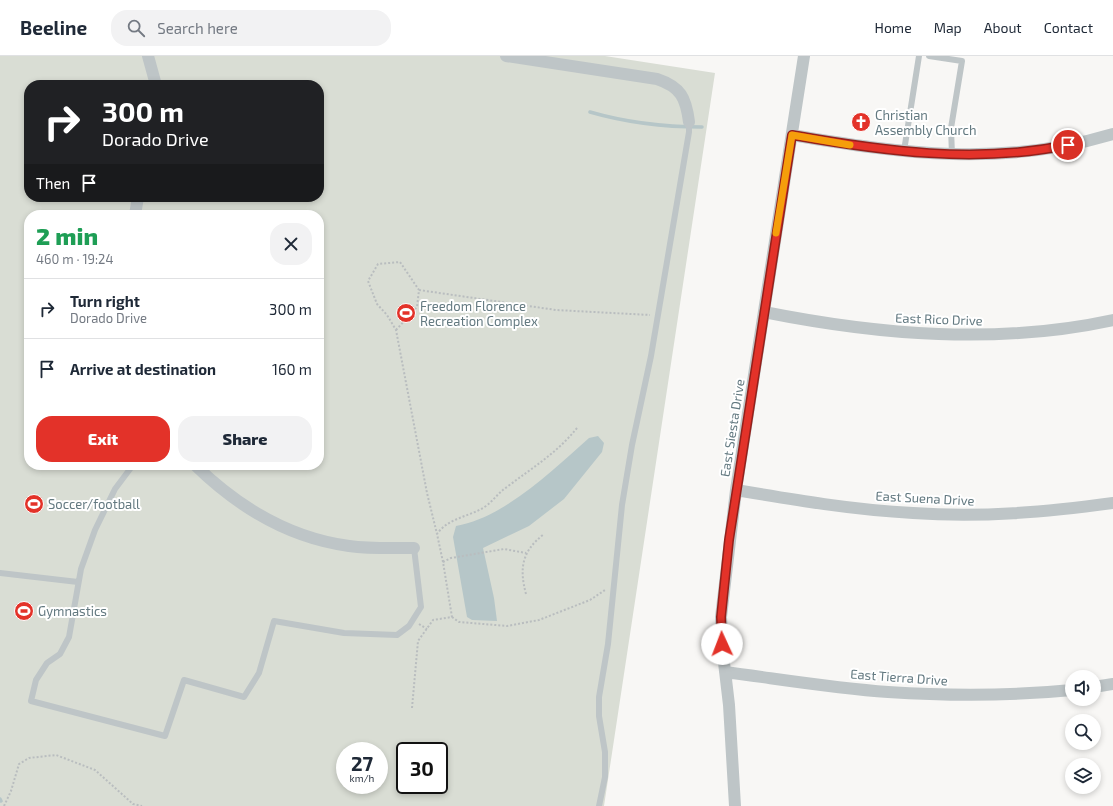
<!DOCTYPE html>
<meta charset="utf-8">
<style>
:root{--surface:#fff;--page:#f2f2f3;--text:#1f2937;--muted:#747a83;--line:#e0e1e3;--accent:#e33229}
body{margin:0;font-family:"Exo 2",sans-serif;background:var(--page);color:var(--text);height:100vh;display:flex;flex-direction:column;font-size:15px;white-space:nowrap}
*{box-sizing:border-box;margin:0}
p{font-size:13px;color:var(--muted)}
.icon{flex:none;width:22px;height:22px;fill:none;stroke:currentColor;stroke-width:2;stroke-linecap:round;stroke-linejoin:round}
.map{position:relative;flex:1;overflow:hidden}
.drawer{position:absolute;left:24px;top:154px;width:300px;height:260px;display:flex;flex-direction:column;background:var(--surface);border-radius:16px;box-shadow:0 2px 6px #0003}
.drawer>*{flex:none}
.hud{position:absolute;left:24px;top:24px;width:300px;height:122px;border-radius:16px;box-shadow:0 2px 6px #0003;background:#202124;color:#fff;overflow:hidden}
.controls{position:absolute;left:1065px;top:614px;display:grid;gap:8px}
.controls a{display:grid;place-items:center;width:36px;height:36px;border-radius:50%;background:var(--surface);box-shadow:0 2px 6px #0003;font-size:20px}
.speed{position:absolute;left:336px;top:686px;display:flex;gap:8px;font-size:20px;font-weight:700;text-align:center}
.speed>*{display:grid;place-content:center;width:52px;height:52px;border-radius:50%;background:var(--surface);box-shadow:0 2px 6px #0003;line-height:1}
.speed small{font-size:10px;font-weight:400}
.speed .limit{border:2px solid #111;border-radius:6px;background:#fff;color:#111}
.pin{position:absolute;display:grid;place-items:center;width:34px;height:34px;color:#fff;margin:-17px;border:2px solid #fff;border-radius:50%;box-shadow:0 1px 4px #0007}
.me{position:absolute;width:44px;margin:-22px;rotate:358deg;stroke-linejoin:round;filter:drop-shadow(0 0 3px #0008)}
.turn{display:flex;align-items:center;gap:14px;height:84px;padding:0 12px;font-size:18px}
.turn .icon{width:52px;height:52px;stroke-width:2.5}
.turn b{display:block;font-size:28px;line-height:34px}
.then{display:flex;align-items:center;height:38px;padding:0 12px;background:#0003;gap:8px;font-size:15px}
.round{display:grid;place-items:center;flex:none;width:42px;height:42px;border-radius:16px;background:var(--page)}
.overview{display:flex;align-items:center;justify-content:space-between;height:68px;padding:0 12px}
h1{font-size:24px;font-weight:800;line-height:30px;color:#1e9e55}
.primary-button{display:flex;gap:8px;margin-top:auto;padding:8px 12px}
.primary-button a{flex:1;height:46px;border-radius:16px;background:var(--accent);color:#fff;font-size:16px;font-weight:800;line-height:46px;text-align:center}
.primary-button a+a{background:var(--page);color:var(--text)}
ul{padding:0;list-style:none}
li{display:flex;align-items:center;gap:12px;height:60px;padding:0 12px;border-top:1px solid var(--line)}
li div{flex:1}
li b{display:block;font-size:15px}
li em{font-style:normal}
header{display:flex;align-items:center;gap:24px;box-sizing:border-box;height:56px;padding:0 20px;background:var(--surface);border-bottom:1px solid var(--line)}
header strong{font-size:19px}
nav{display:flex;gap:22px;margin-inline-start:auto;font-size:14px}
.search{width:280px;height:36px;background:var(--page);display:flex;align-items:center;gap:10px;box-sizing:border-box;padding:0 14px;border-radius:16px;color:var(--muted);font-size:15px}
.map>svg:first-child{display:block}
.green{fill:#d9ddd4;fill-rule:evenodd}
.water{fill:#b6c6c8}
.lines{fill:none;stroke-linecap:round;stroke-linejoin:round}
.stream{stroke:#b6c6c8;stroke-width:3.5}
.path{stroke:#b9bdbf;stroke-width:2;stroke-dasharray:2 2;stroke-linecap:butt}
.service{stroke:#bec5c7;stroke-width:6}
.minor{stroke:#bec5c7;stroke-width:12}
.route-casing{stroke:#94201b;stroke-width:10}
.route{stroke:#e33229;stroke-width:7}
.slow{stroke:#f59e0b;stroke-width:7}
.labels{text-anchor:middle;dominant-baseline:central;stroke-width:4;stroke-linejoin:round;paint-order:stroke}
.poi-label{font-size:13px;fill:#637980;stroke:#fff;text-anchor:start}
.street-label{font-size:13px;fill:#637980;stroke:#fff}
</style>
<header>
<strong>Beeline</strong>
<div class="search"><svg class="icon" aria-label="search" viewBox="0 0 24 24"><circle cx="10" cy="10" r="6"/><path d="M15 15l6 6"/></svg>Search here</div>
<nav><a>Home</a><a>Map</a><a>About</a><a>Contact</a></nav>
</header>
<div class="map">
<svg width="1113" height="750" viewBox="0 0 1113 750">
<rect width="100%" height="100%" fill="#f8f7f5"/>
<path class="green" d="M0,0H605L715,17L604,750H0ZM29,29H319V141H29ZM29,159H319V409H29ZM345,695H379V729H345ZM405,695H439V729H405Z"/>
<path class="water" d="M598,380L604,387L602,396L564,443L529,470L483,492L494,542L497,565L472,564L467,561L453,481L456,470C504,462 554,413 589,382Z"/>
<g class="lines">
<path class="stream" d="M590,56C628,67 663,71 702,71
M0,743L1,745"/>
<path class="path" d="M419,234L556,254L650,259
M396,274L417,251L419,234L400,206L378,208L368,225L377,248L387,259L396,274L427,437L437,478
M443,506L437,478C449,461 470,461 486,450C494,444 499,436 507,431C533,411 556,398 577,372
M526,538C519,512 522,495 544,478
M452,561L459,566L507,570L539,564L590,544L605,534
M419,568L427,573
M412,652L418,585L433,564L452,561L443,506L451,502L504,493L526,497
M4,750L11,735L19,708L29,702L56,699L95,714L133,748L142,750"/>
<path class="service" d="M929,0L962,5L951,72L952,99
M904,95L919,0
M133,409L115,433L95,474L81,513L69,581L60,598L47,607L36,624L31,645L165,680L184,624L244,641L259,617L274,565L344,577L397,579L409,570L421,551L414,492
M0,517L78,526
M599,750L605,721V696L599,660V641L608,588L622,449L632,389L651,300L689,76V66"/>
<path class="minor" d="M148,0L156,29
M506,0L657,23C681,31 686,42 689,66
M792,79C903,98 1003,111 1113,78
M135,159L138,141
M764,256C879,279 998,289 1113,264
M195,409C238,451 289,482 349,490C371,493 392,492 414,492
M736,434C795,444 854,454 913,457C981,462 1046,456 1113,447
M725,616C779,623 833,632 888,636C949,640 1011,640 1072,634
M1094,631L1113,628
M735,750L729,649L723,598L721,561L736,434L804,0"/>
</g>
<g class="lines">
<g class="route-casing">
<path id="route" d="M722,588L721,561L729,484L792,79C883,95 975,108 1068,89"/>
</g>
<use href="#route" class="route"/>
<path class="slow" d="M776,177L792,79L850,89"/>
</g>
<defs>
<g id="church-disc" transform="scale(1)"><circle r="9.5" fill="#e33229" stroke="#fff"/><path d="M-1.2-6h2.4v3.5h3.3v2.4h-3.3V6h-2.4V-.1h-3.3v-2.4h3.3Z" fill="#fff"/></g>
<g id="stadium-disc" transform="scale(1)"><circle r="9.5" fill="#e33229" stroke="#fff"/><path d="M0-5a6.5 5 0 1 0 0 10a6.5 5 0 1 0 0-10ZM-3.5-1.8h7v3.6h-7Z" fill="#fff"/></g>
</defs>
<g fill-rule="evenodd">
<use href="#church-disc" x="861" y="66"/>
<use href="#stadium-disc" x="406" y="257"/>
<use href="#stadium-disc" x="34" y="448"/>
<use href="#stadium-disc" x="24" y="555"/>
</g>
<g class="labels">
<g class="poi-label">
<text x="875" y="59">Christian<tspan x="875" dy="15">Assembly Church</tspan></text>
<text x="420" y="250">Freedom Florence<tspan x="420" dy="15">Recreation Complex</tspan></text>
<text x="48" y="448">Soccer/football</text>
<text x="38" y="555">Gymnastics</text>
</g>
<g class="street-label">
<text transform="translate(939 263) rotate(2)">East Rico Drive</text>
<text transform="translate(732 372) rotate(-81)">East Siesta Drive</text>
<text transform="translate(925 442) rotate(3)">East Suena Drive</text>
<text transform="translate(899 621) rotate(4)">East Tierra Drive</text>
</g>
</g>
</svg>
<div class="controls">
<a><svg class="icon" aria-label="sound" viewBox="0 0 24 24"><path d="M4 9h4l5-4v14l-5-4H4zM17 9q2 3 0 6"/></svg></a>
<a><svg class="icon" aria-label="search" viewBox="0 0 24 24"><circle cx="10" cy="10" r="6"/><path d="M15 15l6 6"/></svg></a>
<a><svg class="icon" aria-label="layers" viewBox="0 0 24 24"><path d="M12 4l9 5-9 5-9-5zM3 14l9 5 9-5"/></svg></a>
</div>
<div class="speed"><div>27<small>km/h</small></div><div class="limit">30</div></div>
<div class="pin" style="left:1068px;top:89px;background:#d93025"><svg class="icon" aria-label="arrive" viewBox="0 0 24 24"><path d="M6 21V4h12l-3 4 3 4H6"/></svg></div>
<svg class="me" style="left:722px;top:588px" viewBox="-20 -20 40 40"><circle r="19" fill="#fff"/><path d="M0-13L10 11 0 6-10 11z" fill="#e33229"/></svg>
<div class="hud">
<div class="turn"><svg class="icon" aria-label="right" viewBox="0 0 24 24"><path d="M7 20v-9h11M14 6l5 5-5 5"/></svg><div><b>300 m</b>Dorado Drive</div></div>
<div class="then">Then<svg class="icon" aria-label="arrive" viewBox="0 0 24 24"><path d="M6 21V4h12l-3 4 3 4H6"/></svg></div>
</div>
<section class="drawer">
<div class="overview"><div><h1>2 min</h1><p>460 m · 19:24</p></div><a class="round"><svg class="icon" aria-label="close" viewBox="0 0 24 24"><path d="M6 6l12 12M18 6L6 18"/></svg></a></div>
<ul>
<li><svg class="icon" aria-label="right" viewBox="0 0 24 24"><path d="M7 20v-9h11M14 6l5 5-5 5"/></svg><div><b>Turn right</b><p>Dorado Drive</p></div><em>300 m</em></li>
<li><svg class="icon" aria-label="arrive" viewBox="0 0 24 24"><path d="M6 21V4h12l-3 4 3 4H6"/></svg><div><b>Arrive at destination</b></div><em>160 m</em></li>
</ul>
<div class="primary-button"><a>Exit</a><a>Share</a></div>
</section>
</div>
